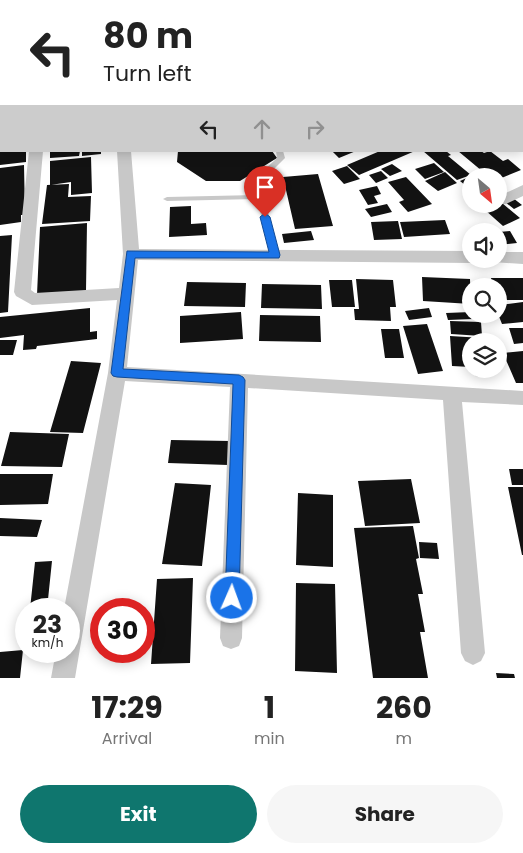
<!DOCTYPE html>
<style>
:root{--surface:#fff;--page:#f6f6f6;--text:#222;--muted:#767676;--accent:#0f766e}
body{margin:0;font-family:Poppins,sans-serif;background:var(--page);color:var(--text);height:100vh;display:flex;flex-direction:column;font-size:19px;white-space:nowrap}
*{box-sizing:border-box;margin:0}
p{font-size:16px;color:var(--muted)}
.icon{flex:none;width:28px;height:28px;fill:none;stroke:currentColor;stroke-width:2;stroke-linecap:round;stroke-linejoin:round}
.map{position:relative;height:678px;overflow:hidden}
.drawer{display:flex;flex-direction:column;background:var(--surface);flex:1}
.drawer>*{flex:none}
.banner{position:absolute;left:0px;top:0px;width:524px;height:152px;box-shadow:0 2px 12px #0003;background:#fff;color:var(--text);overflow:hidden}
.needle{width:32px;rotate:151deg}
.controls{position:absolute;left:462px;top:168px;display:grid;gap:10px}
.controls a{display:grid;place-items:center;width:45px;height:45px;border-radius:50%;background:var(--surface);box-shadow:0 2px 12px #0003;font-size:25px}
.speed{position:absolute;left:15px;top:598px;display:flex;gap:10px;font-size:25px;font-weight:700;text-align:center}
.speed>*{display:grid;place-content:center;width:65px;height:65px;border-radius:50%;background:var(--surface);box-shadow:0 2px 12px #0003;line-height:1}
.speed small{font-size:12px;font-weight:400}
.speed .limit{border:8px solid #d22;background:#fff;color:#111}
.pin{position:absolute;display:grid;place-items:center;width:42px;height:42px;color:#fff;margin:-51px -21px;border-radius:50% 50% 50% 0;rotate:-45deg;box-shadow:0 0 5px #0007}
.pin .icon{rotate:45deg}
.me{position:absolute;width:55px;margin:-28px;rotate:2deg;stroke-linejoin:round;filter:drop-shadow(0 0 4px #0008)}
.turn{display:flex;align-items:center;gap:18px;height:105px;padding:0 20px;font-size:22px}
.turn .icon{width:65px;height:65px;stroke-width:2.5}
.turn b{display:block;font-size:35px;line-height:42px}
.lanes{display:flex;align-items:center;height:48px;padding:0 20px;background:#0003;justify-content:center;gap:25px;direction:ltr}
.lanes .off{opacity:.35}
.eta{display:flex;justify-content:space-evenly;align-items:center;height:85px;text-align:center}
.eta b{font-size:30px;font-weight:700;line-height:35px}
.cta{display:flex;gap:10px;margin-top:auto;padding:10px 20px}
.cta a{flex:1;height:58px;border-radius:30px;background:var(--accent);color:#fff;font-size:20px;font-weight:700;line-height:58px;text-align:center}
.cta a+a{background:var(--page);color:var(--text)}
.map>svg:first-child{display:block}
.building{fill:#121212}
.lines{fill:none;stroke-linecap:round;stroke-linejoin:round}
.service{fill:#c8c8c8;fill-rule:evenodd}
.minor{fill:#c8c8c8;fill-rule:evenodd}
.route{fill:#1a73e8;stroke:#114b97}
</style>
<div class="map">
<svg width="523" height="678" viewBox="0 0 523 678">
<rect width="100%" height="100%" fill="#fff"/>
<path class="building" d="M0,151H26V162L0,165Z
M50,151H80L79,156L50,158Z
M82,151H101V154L82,156Z
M178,151H272L277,158L240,181H206L177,162Z
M332,151H356L339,158Z
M380,151H415L359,175L347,165Z
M423,151H446L451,155L448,156L471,175L457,180Z
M458,151H481L484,153L490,151L503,161L508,159L521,170L499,179V176H488Z
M91,157L92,193L71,195V182L50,185V161Z
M434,163L444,172L425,179L415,169Z
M392,164L402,171L390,176L381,169Z
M24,165L25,215H21V222L0,225V168Z
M347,166L360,179L344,184L332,171Z
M381,171L388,178L376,183L369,175Z
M445,172L457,183L438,191L425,181Z
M478,173L482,176H471V190L460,181Z
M318,174L333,226L295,229L283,177Z
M406,177L432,204L408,212L399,202L404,200L388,182Z
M69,184L68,197L91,196L90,221L42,224L47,185Z
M377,186L381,194L374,196L378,203L368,205L359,190Z
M513,198L522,205L514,209L505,202Z
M502,203L520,218L503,226L485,210Z
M387,204L392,212L371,217L365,209Z
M191,206V224L206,223L207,235L169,237L170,207Z
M445,220L450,234L404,237L400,222Z
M398,221L402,239L374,240L371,222Z
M87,223L86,291L37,295L40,227Z
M311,231L314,240L284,243L282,234Z
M510,231L517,243L499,245V232Z
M12,235L8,312L0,313V236Z
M422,277L470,279L471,304L423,301Z
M491,278H523V300H499V286H493Z
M356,279L393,280L396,307H390L391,321L355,320L354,309H359Z
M329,280H352L355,307H332Z
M187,282L246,283L245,307L184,306Z
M262,284L321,285L322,309L261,308Z
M523,302V322L502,324L498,314L499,305Z
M90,308V332L97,331V339L37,346L36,349L23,350L24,335L0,338V317Z
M429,308L432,317L409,320L405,311Z
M241,312L243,339L180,343V316Z
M471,312L473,319L448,320L446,313Z
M260,315L320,316L321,342L259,341Z
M450,321L481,322L482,336L451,334Z
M427,324L443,371L418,374L403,326Z
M509,328H523V343L514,344Z
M381,329H399L404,358H385Z
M450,336L483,338L484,341H471V367L452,366Z
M0,340H17L13,355H0Z
M523,351V383H516L503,353Z
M71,361L101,363L83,433L50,432Z
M475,369H487L488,377L475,376Z
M10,432L69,434L62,467L1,466Z
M171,440L230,441L228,465L168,463Z
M509,469H523V485H512Z
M0,474H53L48,504L0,505Z
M411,479L420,523L365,526L358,481Z
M175,483L211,485L202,566L162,564Z
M508,487H523V555H522Z
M298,493L333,495V567L296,565Z
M0,518L42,520L37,537L0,536Z
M413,526L419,558L416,559L423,594H418L425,632H420L428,678H373L354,528Z
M419,542L437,543L439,559L420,558Z
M52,561L47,609H30L35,562Z
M193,578L190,663L151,664L157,579Z
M296,583L335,584L337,673L295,671Z
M23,650L20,678H0V652Z
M496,673L514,674L515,678H497Z"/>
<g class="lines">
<path class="service" d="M0,17H1V22L0,23Z
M276,151H283L285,158L264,179L262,187L279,255L278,257L275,258L271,255L257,199L167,201L163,199L167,197L256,195C252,177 266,169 277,158Z"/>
<path class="minor" d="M4,0H16V1H4Z
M166,0H178V1H166Z
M435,0H448L449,1H436Z
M0,10H1V16H0Z
M522,44H523V52H522Z
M522,75H523V83H522Z
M29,151H43L31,290L35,293L119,288L123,254L117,151H131L139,249L471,251V259H478L471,263L138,260L127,367L523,391V405L462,402L485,653L481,661L473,665L465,661L461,653L443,400L248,388L242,638L239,646L231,649L223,646L220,638L230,387L125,381L75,678H51L56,651H69V609H64L108,373L117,300L32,305L16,296L14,292Z
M523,185V196L506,204H496H499V196Z
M499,252H523V264L493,262L491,259H499Z"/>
</g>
<path class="route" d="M265,213L270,217L280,255L279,258H135L123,369L239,375L243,377L245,380L239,598L237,603L232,605L227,603L225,598L233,384L117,377L113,376L111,373L127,251L269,252L260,217Z"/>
</svg>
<div class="controls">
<a><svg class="needle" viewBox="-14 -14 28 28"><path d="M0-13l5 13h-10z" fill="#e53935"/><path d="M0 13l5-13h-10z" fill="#767676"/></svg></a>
<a><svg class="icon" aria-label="sound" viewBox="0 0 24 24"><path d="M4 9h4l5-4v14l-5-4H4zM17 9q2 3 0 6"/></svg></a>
<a><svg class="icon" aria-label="search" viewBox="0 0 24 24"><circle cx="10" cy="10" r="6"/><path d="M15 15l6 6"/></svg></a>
<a><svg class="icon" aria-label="layers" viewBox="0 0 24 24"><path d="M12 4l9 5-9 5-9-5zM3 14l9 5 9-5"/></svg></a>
</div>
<div class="speed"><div>23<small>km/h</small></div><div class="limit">30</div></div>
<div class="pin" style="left:265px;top:217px;background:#d93025"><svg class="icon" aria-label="arrive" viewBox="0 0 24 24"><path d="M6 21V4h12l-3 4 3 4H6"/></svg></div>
<svg class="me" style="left:232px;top:598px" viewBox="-20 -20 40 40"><circle r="17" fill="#1a73e8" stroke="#fff" stroke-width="3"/><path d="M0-11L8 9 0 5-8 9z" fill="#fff"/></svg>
<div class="banner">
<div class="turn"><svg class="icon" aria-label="left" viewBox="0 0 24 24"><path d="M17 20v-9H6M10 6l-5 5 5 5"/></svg><div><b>80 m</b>Turn left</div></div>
<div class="lanes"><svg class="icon" aria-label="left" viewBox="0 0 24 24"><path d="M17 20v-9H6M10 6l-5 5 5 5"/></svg><svg class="icon off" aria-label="ahead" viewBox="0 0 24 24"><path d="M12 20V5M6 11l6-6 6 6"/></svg><svg class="icon off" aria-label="right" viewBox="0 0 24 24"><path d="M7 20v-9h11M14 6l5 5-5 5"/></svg></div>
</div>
</div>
<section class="drawer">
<div class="eta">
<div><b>17:29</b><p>Arrival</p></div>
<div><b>1</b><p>min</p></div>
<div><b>260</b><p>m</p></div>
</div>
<div class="cta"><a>Exit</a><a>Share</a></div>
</section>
